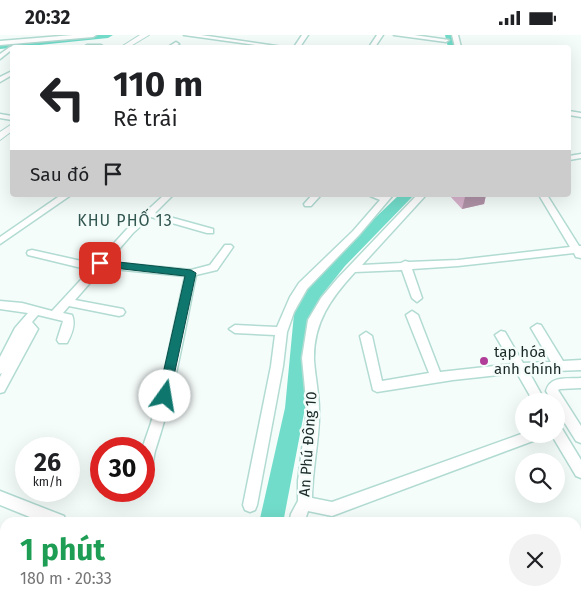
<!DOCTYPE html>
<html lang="vi">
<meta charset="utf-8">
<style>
:root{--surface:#fff;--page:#f2f2f2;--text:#202124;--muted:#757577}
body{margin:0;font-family:"Fira Sans",sans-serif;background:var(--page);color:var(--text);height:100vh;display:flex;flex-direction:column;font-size:19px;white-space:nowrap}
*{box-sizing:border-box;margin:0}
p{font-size:16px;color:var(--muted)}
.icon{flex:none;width:28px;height:28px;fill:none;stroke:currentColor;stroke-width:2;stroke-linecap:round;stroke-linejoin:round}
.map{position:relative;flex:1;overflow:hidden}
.side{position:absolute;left:0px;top:482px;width:581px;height:96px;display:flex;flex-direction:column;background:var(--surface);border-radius:15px 15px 0 0;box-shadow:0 5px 20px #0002}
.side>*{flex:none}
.guide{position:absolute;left:10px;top:10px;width:561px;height:152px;border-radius:5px;box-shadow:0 5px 20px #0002;background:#fff;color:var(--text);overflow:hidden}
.controls{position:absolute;left:515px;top:358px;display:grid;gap:10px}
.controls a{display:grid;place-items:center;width:50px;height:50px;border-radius:50%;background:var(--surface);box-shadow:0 5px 20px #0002;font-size:25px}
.speed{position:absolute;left:15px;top:402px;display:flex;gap:10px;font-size:25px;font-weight:700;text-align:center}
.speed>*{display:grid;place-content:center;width:65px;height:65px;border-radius:50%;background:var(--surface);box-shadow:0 5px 20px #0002;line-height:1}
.speed small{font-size:12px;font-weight:400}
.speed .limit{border:8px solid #d22;background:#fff;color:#111}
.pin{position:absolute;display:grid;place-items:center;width:42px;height:42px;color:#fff;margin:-21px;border-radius:10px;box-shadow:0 2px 8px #0006}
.me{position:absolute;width:55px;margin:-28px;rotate:13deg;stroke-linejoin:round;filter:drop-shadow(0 0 4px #0008)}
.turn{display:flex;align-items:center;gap:18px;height:105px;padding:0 20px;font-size:22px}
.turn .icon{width:65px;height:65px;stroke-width:2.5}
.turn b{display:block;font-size:35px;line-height:42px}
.then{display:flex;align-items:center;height:48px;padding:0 20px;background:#0003;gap:10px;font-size:19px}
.round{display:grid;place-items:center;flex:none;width:52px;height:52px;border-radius:26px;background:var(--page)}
.headline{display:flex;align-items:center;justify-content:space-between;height:85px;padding:0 20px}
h1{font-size:30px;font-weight:700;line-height:38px;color:#1e9e55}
.status{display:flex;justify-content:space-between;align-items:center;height:35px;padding:0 25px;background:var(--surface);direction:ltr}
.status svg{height:14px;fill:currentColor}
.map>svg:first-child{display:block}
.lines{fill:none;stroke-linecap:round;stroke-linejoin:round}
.river{fill:#72dcca;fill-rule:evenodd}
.minor-casing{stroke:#b2dbd2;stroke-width:3}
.major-casing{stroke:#b2dbd2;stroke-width:2}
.minor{fill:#fff;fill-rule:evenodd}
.major{fill:#fff;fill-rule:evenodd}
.wall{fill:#d8b3cd}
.shaded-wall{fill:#b092a7}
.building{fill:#fbd0ee;stroke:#b092a7}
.route{fill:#0f766e;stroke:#0a4d48}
.poi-dot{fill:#b03d97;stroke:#f5fdfb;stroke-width:2}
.labels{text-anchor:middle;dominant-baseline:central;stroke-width:5;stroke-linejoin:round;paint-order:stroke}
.poi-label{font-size:15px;fill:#192926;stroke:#f5fdfb;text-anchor:start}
.street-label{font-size:15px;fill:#192926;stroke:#f5fdfb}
.neighbourhood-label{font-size:16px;letter-spacing:1px;fill:#335851;stroke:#f5fdfb}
</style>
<div class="status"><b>20:32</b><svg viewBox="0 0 49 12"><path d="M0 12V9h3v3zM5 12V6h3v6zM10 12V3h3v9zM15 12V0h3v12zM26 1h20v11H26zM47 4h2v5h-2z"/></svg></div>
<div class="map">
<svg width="581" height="578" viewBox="0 0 581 578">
<rect width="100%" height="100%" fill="#f5fdfb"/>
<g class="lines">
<path class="river" d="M81,0H113L108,3L0,14V8Z
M445,0H455L456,12H448Z
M399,160H414L345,231L321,261L312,279L305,373L283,488H259L285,373L294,279L308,254L333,223Z
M0,530L5,532V556L0,554Z
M47,574H79L81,578H49Z
M254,574H280L281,578H255Z"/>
<g class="minor-casing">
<path id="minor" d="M73,0H96L93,2L0,10V6Z
M184,0H201L283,12H270Z
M302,0H308L300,12H294Z
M377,0H383L375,12H369Z
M394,0H414L449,5L446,7Z
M452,0H458L461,12H455Z
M176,7L179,9L174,12H168Z
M87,10H101L104,12H84Z
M10,12H15L0,24V19Z
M12,36V40L0,47V42Z
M569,76L581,78V82L569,80Z
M0,79L12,81V85L0,83Z
M581,119V123L569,125V121Z
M61,160H71L0,209V202Z
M164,160H173L155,178L213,194V198H207L151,182L133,198L108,227L191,235L210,230L225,210H231L233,212L217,235L196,240C184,299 174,359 155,416C153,424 153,433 149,441L144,443L142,414L151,388L162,347L185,241L103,233L75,265L123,274L125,277L123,280L119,281L69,271L63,278L72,280C76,289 72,299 67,308H59L57,305L63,286L38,280L32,287L38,294L4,357L0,358V342L2,338L0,339V322L15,293L28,278L0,274V266L22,268L52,276L90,235L28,220L27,218L28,216L32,215L95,229L127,194Z
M312,160H321L311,171H305L304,169Z
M368,160H393L359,200L307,254L294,277L287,297L283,331L257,470L255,475L250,477L245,475L243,470L271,331L275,300L235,298L229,294L235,290L277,292L290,262L299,248L353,196L380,165Z
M417,160H426L362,230L401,228L405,226L409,227L458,225L570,212L539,160H547L579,211H581V223L576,222L574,218L458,231L412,234L422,263L417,267L412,263L402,235L355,237C331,263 313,288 314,325C315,341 319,358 319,375C320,404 312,433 312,463L332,467L524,398L543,399L541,403L332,481L308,476L304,488H289L291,479L298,466V446L307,375L302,323L308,285L321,263L337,244Z
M412,276L418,280L440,337L512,329L495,300L501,296L505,297L523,328L551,327L531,293L537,289L541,290L563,326L581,325V335L529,337L545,366H533L517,338L453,345L377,357L373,355L360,301L366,297L372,301L382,346L429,338L406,280Z
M581,343V353L560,354L558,355L581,391V408L576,406L556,374V366H552L546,356C550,340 568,344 581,343Z
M556,390L561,392L581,425V443L576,441L551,399H556Z
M0,456L64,481L66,488H45L0,470Z
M0,499L5,502V518L0,516Z
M315,574H332L333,578H316Z"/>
</g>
<g class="major-casing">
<path id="major" d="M140,0H149L129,12H121Z
M12,89V96L0,105V97Z"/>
</g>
<use href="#minor" class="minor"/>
<use href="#major" class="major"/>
</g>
<path class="wall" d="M449,160H486L484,169L462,174Z"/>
<path class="shaded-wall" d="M474,160H486L484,169L462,174L465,162Z"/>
<path class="building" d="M464,160H474L465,162Z"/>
<path class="route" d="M100,225L191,235L196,238L169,364L165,366L160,364L158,361L185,241L96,231L95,228Z"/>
<circle class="poi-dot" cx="484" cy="326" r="5"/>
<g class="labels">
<g class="poi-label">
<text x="494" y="317">tạp hóa<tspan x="494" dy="17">anh chính</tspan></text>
</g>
<g class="street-label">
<text transform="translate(308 409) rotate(-86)">An Phú Đông 10</text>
</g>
<g class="neighbourhood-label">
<text x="125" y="185">KHU PHỐ 13</text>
</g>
</g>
</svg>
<div class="controls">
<a><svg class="icon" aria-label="sound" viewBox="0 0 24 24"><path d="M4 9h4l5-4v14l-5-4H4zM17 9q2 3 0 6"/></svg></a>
<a><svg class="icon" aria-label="search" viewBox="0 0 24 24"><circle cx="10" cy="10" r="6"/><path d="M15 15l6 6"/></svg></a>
</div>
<div class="speed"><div>26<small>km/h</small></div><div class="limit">30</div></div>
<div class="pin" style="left:100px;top:228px;background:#d93025"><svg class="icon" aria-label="arrive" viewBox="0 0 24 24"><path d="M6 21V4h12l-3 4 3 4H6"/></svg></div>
<svg class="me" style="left:165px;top:361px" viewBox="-20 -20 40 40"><circle r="19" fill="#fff"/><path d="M0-13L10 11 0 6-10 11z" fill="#0f766e"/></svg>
<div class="guide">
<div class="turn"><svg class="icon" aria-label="left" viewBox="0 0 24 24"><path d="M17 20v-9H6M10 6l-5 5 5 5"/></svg><div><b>110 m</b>Rẽ trái</div></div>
<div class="then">Sau đó<svg class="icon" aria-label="arrive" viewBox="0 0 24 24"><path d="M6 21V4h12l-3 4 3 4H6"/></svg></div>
</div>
<section class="side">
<div class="headline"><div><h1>1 phút</h1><p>180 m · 20:33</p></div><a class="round"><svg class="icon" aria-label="close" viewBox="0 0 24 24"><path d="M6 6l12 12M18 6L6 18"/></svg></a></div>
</section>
</div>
